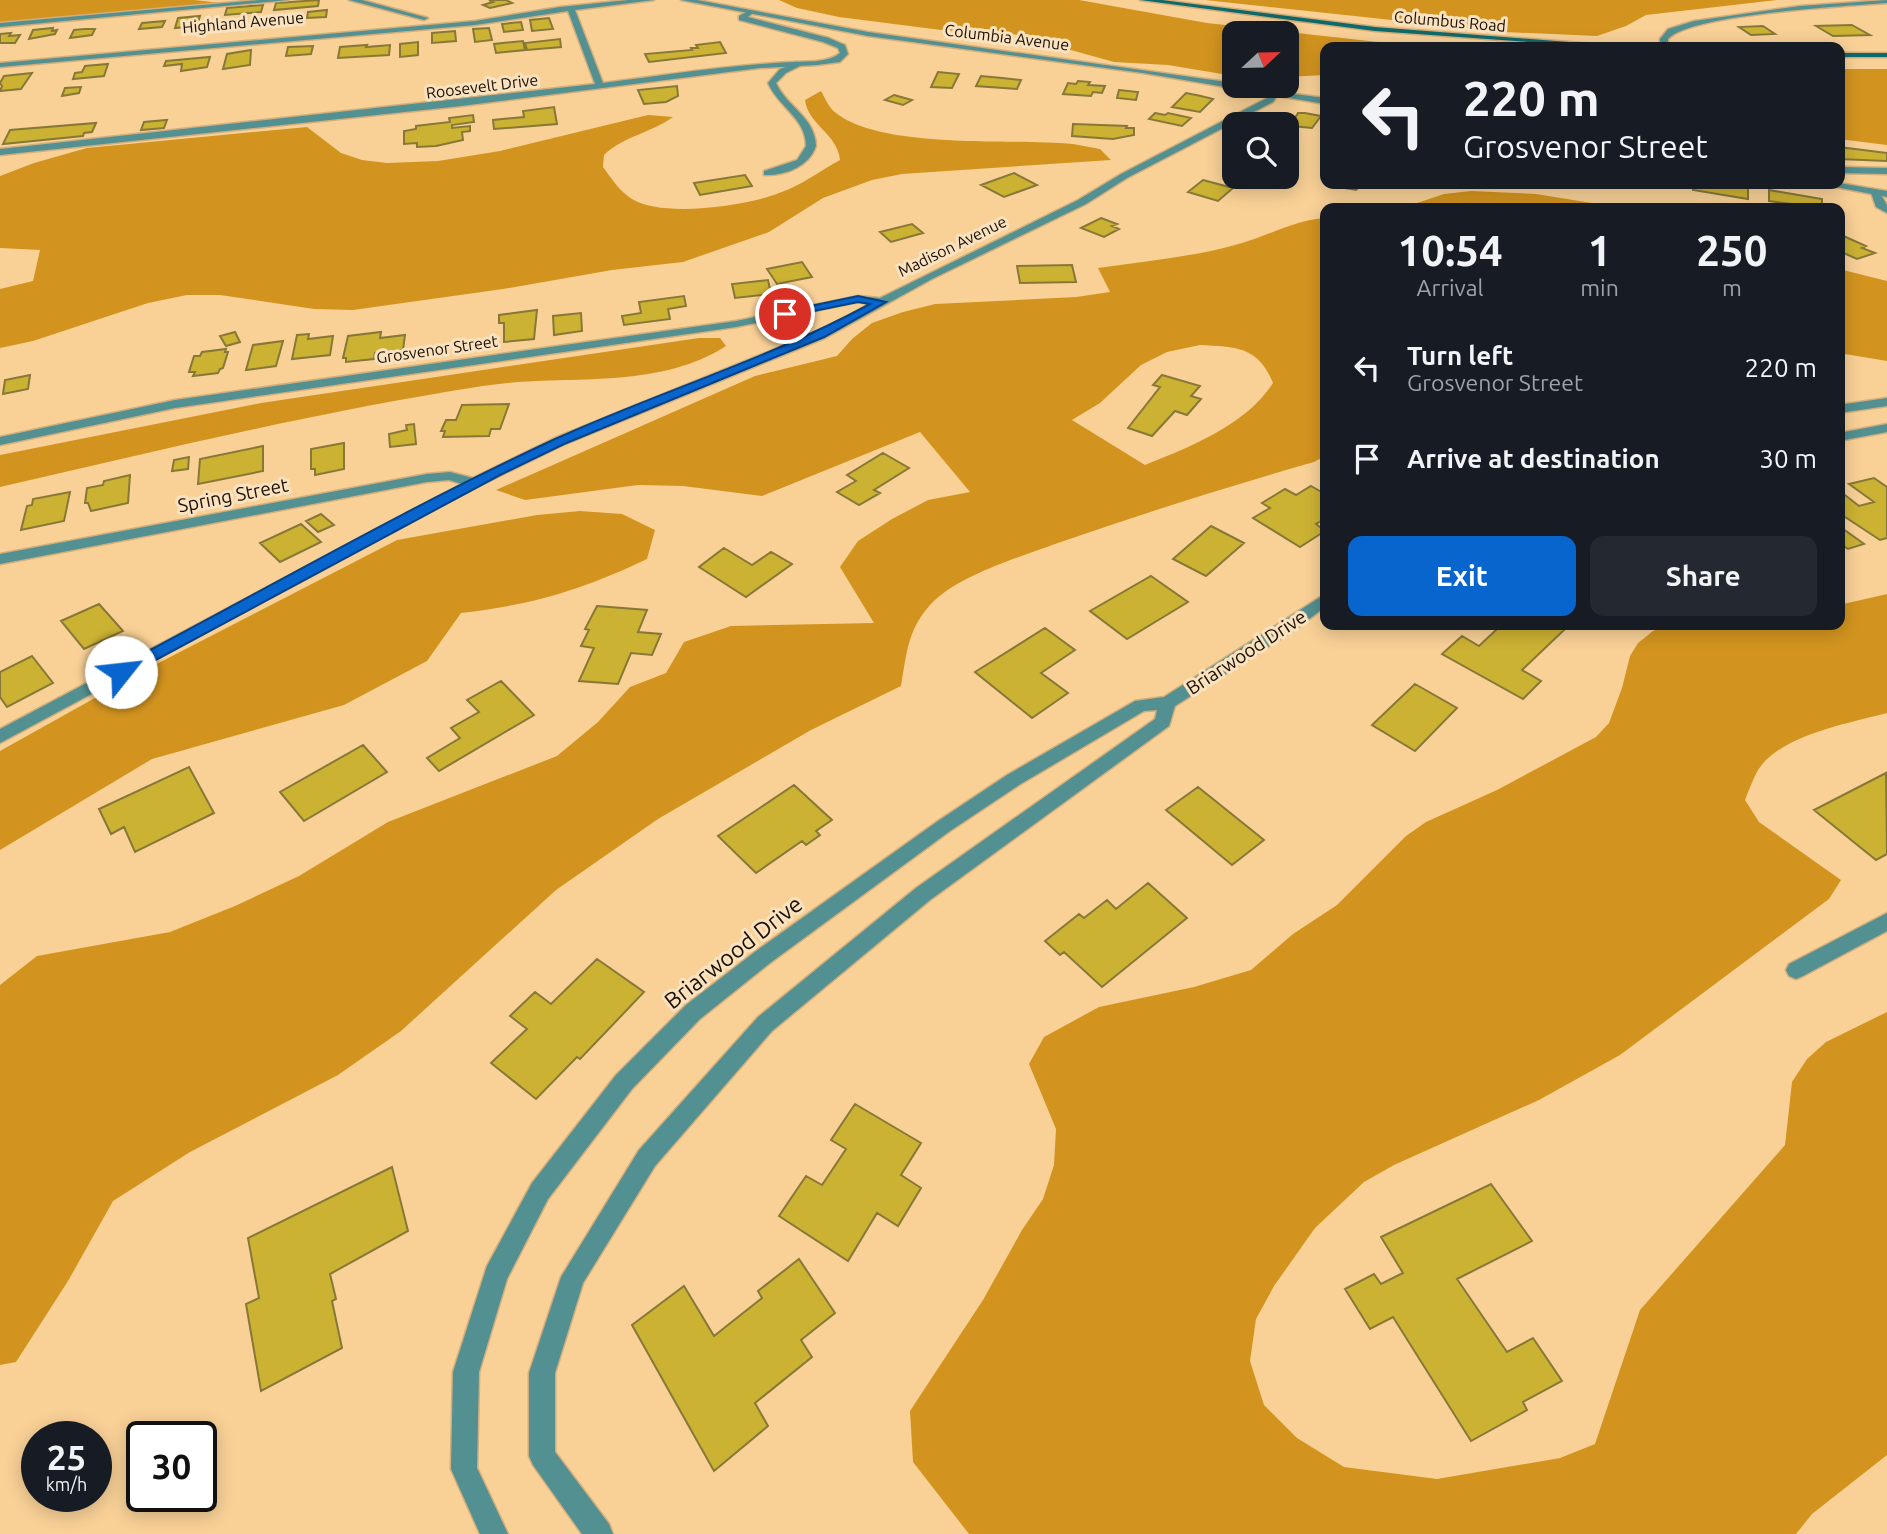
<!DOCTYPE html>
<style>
:root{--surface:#171b24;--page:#242831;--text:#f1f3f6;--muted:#9ea1a6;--accent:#0865ce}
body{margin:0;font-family:Ubuntu,sans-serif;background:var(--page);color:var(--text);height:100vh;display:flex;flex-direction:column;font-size:26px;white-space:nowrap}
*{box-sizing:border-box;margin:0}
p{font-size:23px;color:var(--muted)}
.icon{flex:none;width:38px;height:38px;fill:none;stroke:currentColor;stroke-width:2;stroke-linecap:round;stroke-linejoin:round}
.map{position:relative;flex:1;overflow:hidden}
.side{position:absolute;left:1320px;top:203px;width:525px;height:427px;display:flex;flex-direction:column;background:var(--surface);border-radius:14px;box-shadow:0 4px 18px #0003}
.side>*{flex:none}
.top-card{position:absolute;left:1320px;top:42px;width:525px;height:147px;border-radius:14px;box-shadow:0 4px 18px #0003;background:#171b24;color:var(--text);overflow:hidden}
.needle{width:46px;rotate:68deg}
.controls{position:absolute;left:1222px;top:21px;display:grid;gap:14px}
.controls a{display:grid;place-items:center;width:77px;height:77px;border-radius:14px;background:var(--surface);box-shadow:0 4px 18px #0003;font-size:35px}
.speed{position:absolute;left:21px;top:1421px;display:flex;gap:14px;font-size:35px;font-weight:700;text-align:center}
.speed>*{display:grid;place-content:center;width:91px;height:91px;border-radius:50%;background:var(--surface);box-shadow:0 4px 18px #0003;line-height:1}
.speed small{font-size:18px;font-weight:400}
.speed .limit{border:4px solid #111;border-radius:10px;background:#fff;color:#111}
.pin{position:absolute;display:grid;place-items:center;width:60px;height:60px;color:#fff;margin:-30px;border:4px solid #fff;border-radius:50%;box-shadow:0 2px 7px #0007}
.me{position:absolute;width:77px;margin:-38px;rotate:61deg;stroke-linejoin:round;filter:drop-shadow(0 0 5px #0008)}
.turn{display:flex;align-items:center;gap:24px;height:147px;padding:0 28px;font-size:32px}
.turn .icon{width:91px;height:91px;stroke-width:2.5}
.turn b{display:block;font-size:49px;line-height:60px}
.eta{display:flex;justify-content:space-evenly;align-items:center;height:119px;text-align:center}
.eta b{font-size:42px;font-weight:600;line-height:49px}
.button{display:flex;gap:14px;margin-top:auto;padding:14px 28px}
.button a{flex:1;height:80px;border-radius:14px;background:var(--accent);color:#fff;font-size:28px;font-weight:600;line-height:80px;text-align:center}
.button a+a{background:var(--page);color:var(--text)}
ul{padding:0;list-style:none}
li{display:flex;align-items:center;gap:21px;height:91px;padding:0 28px}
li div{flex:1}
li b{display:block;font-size:26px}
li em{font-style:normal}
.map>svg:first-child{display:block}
.forest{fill:#d3941f;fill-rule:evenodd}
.building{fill:#ccb233;stroke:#877838;stroke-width:2}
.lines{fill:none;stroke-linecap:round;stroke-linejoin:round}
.service-casing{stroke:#d1ae7c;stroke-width:3}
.minor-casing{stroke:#d1ae7c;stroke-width:3}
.tertiary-casing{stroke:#d1ae7c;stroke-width:3}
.secondary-casing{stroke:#d1ae7c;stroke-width:3}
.service{fill:#539091;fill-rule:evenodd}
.minor{fill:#539091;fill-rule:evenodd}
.tertiary{fill:#539091;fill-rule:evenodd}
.secondary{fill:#0f696a;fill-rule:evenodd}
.route{fill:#0865ce;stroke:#054286;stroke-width:2}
.labels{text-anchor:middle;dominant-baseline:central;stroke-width:6;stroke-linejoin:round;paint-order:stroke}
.far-street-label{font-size:16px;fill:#1c0e00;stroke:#f9e2bf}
.street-label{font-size:19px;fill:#1c0e00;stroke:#f9e2bf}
.near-street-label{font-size:23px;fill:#1c0e00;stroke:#f9e2bf}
</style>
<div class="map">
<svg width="1887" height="1534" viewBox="0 0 1887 1534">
<rect width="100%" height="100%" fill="#f9d197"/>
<path class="forest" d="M0,0H194L239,5L0,25Z
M779,0H1079L1207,23L1423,47H1325V75L1286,77V33H1234V76L1168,65L1114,62L1013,34L941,30L839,17L797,8Z
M1205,0H1777L1646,15L1626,26L1597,36L1504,32Z
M1839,69H1887V145L1839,139Z
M821,91C825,98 829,108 836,113C884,150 1011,138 1073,144L1100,149L1111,160L902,174L872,180L823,198L769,232L683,262L612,270L503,289L353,310L314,309L220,295H187L148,303L33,341L0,348V289L33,281L40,250L0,248V176L34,163L87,148L307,127L341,153L362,160L387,163L438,161L500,151L648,115L673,117C651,133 624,136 604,155L603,167C612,179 619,191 632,199C662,218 747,206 779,193C800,186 820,171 840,160C838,134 808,125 805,100Z
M1471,191L1536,194L1623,208H1402L1444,194Z
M1325,218V456L1314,462C1227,487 1141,514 1055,544C1020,557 963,574 935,600C908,626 907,651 901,686L811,730L658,819L556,890L401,1031L338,1075L190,1152L113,1201L68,1281L16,1362L0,1365V985L37,956L170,932L235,906L299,876L388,822L557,756L598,722L630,687L666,673L684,642L731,626L874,623L840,567L858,541L892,519L928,500L970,492L920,432L762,496L683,486L638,485L525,500L496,490L755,376L837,356L852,339L872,323L903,312L935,304L1076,297L1110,292L1098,268C1145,261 1195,257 1242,243C1270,235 1295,220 1325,218ZM1200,345C1236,347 1258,346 1273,383C1246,425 1190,447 1145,465L1072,420L1100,403L1141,365L1167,352Z
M1839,269L1887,281V361L1839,353Z
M699,338H720L726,346C654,392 564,373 483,386C321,411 160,450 0,487V455L261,403Z
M580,511L622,514L655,530L647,559C582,590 532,605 461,613L427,661L344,705L152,759L0,850V751L145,670L397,540L537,515Z
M1887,594V713C1850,723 1780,735 1758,770C1753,779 1749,790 1745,800L1759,822L1841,880L1829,899L1620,1055L1539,1100L1394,1165L1364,1182L1315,1228L1274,1286L1256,1319L1250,1361L1264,1405L1297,1438L1344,1467L1437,1479L1560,1458L1595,1444L1640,1310L1785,1145L1792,1082L1807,1059L1826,1042L1887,1012V1455L1812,1514L1796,1534H969L913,1462L910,1411L983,1300L1022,1230L1043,1199L1054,1165L1056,1129L1029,1064L1044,1037L1099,1007L1194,987L1251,970L1293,934L1337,905L1406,836L1426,822L1497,790L1596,737L1609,723L1622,688L1630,656L1638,643L1653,631L1667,625H1839V605Z"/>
<path class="building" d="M319,0L318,6L274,10L276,3Z
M489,0H506L512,3L490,8L483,5L493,2Z
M263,5L261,12L225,15L227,8Z
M327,10L326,17L307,18L308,12Z
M200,16L197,26L175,28L178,18Z
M549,18L553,29L532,31L530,20Z
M165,21L162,27L139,29L142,23Z
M521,22L523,30L504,32L502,24Z
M1852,25L1870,35L1833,36L1816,26Z
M1763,26L1775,34L1751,35L1739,27Z
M53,28L52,31L57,30L55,34L29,39L33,30Z
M489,28L492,40L475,42L473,29Z
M85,29H95L92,35L70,38L74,30Z
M455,31L456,41L432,43V33Z
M11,33L9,36L20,35L15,43H0V34Z
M560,39L561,47L527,50L525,43Z
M523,41L525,50L496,53L494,44Z
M418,42V55L400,57V44Z
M720,42L726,53L649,62L645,54L692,50L691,48H698L696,45Z
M367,45L366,47L390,45L389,55L338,58L340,47Z
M313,46L311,54L286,56L288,47Z
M251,50L250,65L223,69L227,54Z
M210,57L207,67L181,71L182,64L164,66L166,61Z
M108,64L104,76L73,79L75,73L82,72L85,66Z
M938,72L959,74L952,88L931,87Z
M32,73L21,89L0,91L2,86L0,83L4,76Z
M981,76L1002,78L1021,80L1017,89L976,86Z
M1078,81L1090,82L1088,85L1105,86L1102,93L1093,92L1091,96L1063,94L1068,83L1076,84Z
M677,86L678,96L666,102L644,104L638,90Z
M81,87L79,93L62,96L65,88Z
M1119,90L1138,92L1136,100L1117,98Z
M1186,93L1201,96L1213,99L1200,112L1172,107Z
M894,95L912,100L903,105L885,100Z
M554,107L557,124L494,129L493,120L524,117L523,111Z
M1155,113L1165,115L1168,113L1191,118L1182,126L1149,119Z
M1298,113H1305L1321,116L1312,128L1290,126Z
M473,115L474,122L452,125V128L470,126V131L462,132L463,140L436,146L417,147V143L404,144V131L416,129V126L450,122L449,118Z
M167,120L164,128L141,130L144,122Z
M96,123L92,132L84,133L83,136L3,144L10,130Z
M1073,124L1127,126L1126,128H1134V135L1113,139L1072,136Z
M1839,147L1887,153V161L1839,159Z
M1014,173L1037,185L1004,197L981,185Z
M745,175L752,186L700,195L694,183Z
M1203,180L1233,188L1218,201L1188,192Z
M1362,184L1356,190L1326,185V184Z
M1693,184L1748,186V199L1693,190Z
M1769,190L1822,199V208L1769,201Z
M1101,218L1117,224L1112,226L1119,229L1104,237L1081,228Z
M912,224L923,233L891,242L880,232Z
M1839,234L1866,246L1862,248L1875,253L1857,259L1839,251Z
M802,262L812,277L777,284L767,269Z
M1072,265L1076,282L1020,283L1017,266Z
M768,280L771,294L735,298L732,284Z
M684,296L686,306L668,309L670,319L624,325L622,316L641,313L639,302Z
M537,310L534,339L504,342V323H499V315Z
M581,313L582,331L554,335L553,316Z
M235,332L240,342L226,346L220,336Z
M381,332L380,338L405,335L403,350L375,353L374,359L346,362V358H343L348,336Z
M309,334L308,339L333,336L330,355L292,359L297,335Z
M283,341L276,366L246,370L253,345Z
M226,349L225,352H228L223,368L220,369L218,373L193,376L195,372H189L194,356H200L202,352Z
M30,375L28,389L3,394L5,380Z
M1162,375L1200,386L1191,396L1201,399L1187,415L1175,411L1152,436L1128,428L1160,387L1153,385Z
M509,404L500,429H491L489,436L443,437L445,431H441L446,420H456L462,405Z
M414,424L416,444L390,447L389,434L407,430L406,425Z
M344,443V469L315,475V469H311V449Z
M263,446V471L198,484L200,459Z
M883,453L909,468L874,490L880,493L859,505L837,492L856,481L847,475Z
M189,457L188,469L172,471L174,460Z
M130,475L128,503L91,511L88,503H85L87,488L103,485L104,481Z
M1874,478L1887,487V538L1880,540L1839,513V497L1845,495L1859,506L1874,502L1849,484Z
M1311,486L1325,494V519L1316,524L1325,531L1300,547L1253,518L1270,508L1262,503L1285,489L1296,495Z
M70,492L64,521L21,530L27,506L32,505L33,499Z
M321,514L334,525L318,532L306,521Z
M301,524L321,542L280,562L260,543Z
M1211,526L1244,543L1206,576L1173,559Z
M1839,526L1864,544L1848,549L1839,543Z
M724,548L752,565L771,552L792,564L746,597L699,567Z
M1151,576L1188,602L1127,639L1090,611Z
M99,604L123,631L84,649L61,621Z
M597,606L647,610L638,632L661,634L652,655L631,653L618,684L579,681L594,648L581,646L589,630L585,629Z
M1498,625H1554L1564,630L1522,670L1541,681L1523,699L1442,654L1462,636L1479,646L1497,629L1495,627Z
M1045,628L1075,650L1041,673L1068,693L1032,718L975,672Z
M32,656L53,683L7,707L0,697V672Z
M501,681L534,715L439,771L427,758L460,738L451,728L479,712L467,700Z
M1415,684L1457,708L1415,751L1372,725Z
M363,745L387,772L304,821L280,792Z
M189,767L214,813L135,852L124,827L111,834L99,809Z
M1886,773L1887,854L1876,860L1814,810Z
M794,785L832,820L816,831L820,835L806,845L802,841L756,873L718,836Z
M1198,787L1264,840L1232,865L1166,810Z
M1148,883L1187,918L1102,987L1064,952L1060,955L1045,941L1079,914L1084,918L1107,900L1116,909Z
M597,959L644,992L580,1059L577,1057L536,1099L491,1063L527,1029L510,1016L535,992L551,1004Z
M855,1104L921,1143L901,1175L921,1188L898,1226L877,1213L848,1261L779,1216L806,1176L822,1185L846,1149L831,1140Z
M392,1167L408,1231L330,1274L336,1299L332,1301L342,1348L261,1391L246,1304L259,1298L248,1238Z
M1491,1184L1532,1241L1457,1279L1507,1352L1533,1338L1562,1381L1523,1402L1527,1410L1471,1441L1393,1317L1370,1329L1345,1289L1374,1274L1381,1284L1403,1273L1381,1237Z
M799,1259L835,1313L801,1340L812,1357L755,1403L768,1426L714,1471L632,1325L684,1286L714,1336L762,1298L758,1291Z"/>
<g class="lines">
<g class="service-casing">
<path id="service" d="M797,62L804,64L786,73L776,83C787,107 815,117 816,146C809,167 784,176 764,175V171L797,160L806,146C806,118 778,107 768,83L780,69Z"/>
</g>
<g class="minor-casing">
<path id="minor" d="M259,0H288L0,27V23Z
M349,0H362L428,18L424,20Z
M628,0H654L575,10L603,83C666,75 729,65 793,62C807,61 828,63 840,53L838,48L823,42L739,20V16L750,10L754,12L748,17L829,38L845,45L848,54L840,62L817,65L760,68L461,106L0,155V149L595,84L568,11L475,25L0,67V63L475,21L560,7Z
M1887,0V3C1847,6 1690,14 1668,39V47H1660V39L1668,29L1694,21L1800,6Z
M1275,90L1279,93L1273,102L1127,178L1086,204L932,279L825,338L565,444L479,486L0,743V729L462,484L449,480L427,482L0,564V554L427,474L450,472L473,478L555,438L817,332L870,304L858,302L736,327L175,408L0,445V437L175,400L736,321L858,296L880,298L1078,200L1121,174L1267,98Z
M1839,167L1887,168V174L1839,173Z
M1870,190H1878L1887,205V213L1876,207Z
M1887,398V406L1839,413V405Z
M1887,424V432L1839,441V433Z
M1325,594V607L1296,629L1175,706L1169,726L930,900L772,1031L655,1166L583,1283L555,1373V1452L609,1524L613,1534H582L533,1465L529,1456V1373L561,1277L639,1150L758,1017L916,888L1155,719L1157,710L1144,711L1019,785L950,831L770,963L700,1019L632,1089L548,1199L507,1279L479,1372L477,1468L508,1534H480L451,1469L453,1372L487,1266L532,1183L616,1075L686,1005L756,951L938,821L1007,775L1135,701L1164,697Z
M1887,913V931L1803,976L1796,979L1789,976L1786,970L1789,964Z"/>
</g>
<g class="tertiary-casing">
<path id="tertiary" d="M681,0H697L868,32L1234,83V86L1325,98V104L1143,73L868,36Z
M1839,183L1887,191V197L1820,184Z"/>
</g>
<g class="secondary-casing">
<path id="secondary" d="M1140,0H1162L1375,27L1633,47H1599L1375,31Z
M1839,53H1887V57H1839Z"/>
</g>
<use href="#service" class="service"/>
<use href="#minor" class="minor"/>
<use href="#tertiary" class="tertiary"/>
<use href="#secondary" class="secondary"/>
</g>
<path class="route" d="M858,296L886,302L824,337L564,444L500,475L126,676L121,677L113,672L116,668C261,592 404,509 553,440C658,392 769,359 870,304L858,302L785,317L780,314L782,312Z"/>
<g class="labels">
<g class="far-street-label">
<text transform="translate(1450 21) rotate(5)">Columbus Road</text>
<text transform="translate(243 22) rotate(-5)">Highland Avenue</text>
<text transform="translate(1007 37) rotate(7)">Columbia Avenue</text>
<text transform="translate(482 86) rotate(-7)">Roosevelt Drive</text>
<text transform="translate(952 246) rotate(-26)">Madison Avenue</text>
<text transform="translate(437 349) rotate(-8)">Grosvenor Street</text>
</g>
<g class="street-label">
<text transform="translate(233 495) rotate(-11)">Spring Street</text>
<text transform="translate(1246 652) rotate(-33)">Briarwood Drive</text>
</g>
<g class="near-street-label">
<text transform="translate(733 952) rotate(-38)">Briarwood Drive</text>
</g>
</g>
</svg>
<div class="controls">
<a><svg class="needle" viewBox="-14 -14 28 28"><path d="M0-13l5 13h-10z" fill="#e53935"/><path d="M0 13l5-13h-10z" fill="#9ea1a6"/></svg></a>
<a><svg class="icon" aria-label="search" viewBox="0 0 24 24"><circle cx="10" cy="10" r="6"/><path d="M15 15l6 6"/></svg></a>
</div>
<div class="speed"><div>25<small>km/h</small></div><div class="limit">30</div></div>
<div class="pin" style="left:785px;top:314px;background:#d93025"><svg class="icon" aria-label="arrive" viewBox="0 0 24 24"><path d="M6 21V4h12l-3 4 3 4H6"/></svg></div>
<svg class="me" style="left:121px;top:672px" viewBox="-20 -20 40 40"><circle r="19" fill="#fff"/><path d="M0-13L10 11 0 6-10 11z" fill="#0865ce"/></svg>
<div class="top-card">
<div class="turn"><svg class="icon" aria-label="left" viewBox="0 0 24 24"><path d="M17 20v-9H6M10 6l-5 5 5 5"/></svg><div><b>220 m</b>Grosvenor Street</div></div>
</div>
<section class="side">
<div class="eta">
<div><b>10:54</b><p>Arrival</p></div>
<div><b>1</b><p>min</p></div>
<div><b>250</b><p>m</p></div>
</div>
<ul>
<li><svg class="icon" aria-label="left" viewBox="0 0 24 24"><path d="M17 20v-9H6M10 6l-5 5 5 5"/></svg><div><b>Turn left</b><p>Grosvenor Street</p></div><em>220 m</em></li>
<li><svg class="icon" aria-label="arrive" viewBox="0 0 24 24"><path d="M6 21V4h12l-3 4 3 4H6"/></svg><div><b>Arrive at destination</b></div><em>30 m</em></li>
</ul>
<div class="button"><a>Exit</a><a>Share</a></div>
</section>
</div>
